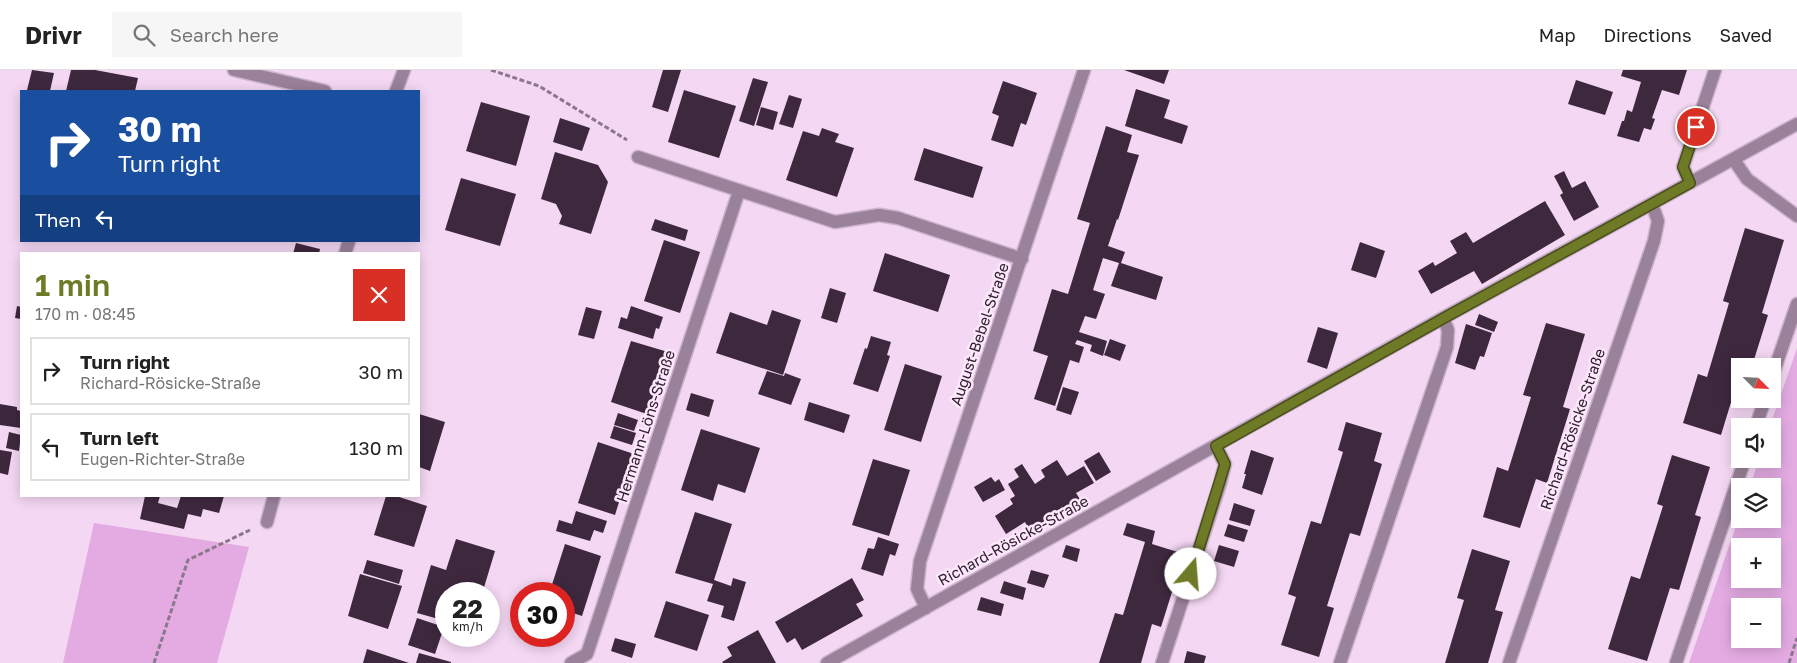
<!DOCTYPE html>
<meta charset="utf-8">
<style>
:root{--surface:#fff;--page:#f6f6f6;--text:#222;--muted:#767676;--line:#e0e0e0;--accent:#6f7a27}
body{margin:0;font-family:"Golos Text",sans-serif;background:var(--page);color:var(--text);height:100vh;display:flex;flex-direction:column;font-size:19px;white-space:nowrap}
*{box-sizing:border-box;margin:0}
p{font-size:16px;color:var(--muted)}
.icon{flex:none;width:28px;height:28px;fill:none;stroke:currentColor;stroke-width:2;stroke-linecap:round;stroke-linejoin:round}
.map{position:relative;flex:1;overflow:hidden}
.details{position:absolute;left:20px;top:182px;width:400px;height:245px;display:flex;flex-direction:column;background:var(--surface);border-radius:0px;box-shadow:0 2px 12px #0003}
.details>*{flex:none}
.hud{position:absolute;left:20px;top:20px;width:400px;height:152px;border-radius:0px;box-shadow:0 2px 12px #0003;background:#1a4fa0;color:#fff;overflow:hidden}
.needle{width:32px;rotate:114deg}
.buttons{position:absolute;left:1731px;top:288px;display:grid;gap:10px}
.buttons a{display:grid;place-items:center;width:50px;height:50px;border-radius:0px;background:var(--surface);box-shadow:0 2px 12px #0003;font-size:25px}
.speed{position:absolute;left:435px;top:512px;display:flex;gap:10px;font-size:25px;font-weight:700;text-align:center}
.speed>*{display:grid;place-content:center;width:65px;height:65px;border-radius:50%;background:var(--surface);box-shadow:0 2px 12px #0003;line-height:1}
.speed small{font-size:12px;font-weight:400}
.speed .limit{border:8px solid #d22;background:#fff;color:#111}
.pin{position:absolute;display:grid;place-items:center;width:42px;height:42px;color:#fff;margin:-21px;border:2px solid #fff;border-radius:50%;box-shadow:0 1px 5px #0007}
.me{position:absolute;width:55px;margin:-28px;rotate:18deg;stroke-linejoin:round;filter:drop-shadow(0 0 4px #0008)}
.turn{display:flex;align-items:center;gap:18px;height:105px;padding:0 15px;font-size:22px}
.turn .icon{width:65px;height:65px;stroke-width:2.5}
.turn b{display:block;font-size:35px;line-height:42px}
.then{display:flex;align-items:center;height:48px;padding:0 15px;background:#0003;gap:10px;font-size:19px}
.round{display:grid;place-items:center;flex:none;width:52px;height:52px;border-radius:0px;background:var(--page)}
.summary{display:flex;align-items:center;justify-content:space-between;height:85px;padding:0 15px}
h1{font-size:30px;font-weight:600;line-height:38px;color:var(--accent)}
ul{padding:0;list-style:none}
li{display:flex;align-items:center;gap:15px;height:68px;margin:0 10px 8px;padding:0 5px;border:2px solid var(--line);border-radius:0px}
li div{flex:1}
li b{display:block;font-size:19px}
li em{font-style:normal}
header{display:flex;align-items:center;gap:30px;box-sizing:border-box;height:70px;padding:0 25px;background:var(--surface);border-bottom:1px solid var(--line)}
header strong{font-size:24px}
nav{display:flex;gap:28px;margin-inline-start:auto;font-size:18px}
.search{width:350px;height:45px;background:var(--page);display:flex;align-items:center;gap:12px;box-sizing:border-box;padding:0 18px;border-radius:0px;color:var(--muted);font-size:19px}
.map>svg:first-child{display:block}
.green{fill:#e3abe2;fill-rule:evenodd}
.building{fill:#3e283e}
.lines{fill:none;stroke-linecap:round;stroke-linejoin:round}
.minor-casing{stroke:#ccb3cc;stroke-width:15}
.path{stroke:#8a778a;stroke-width:3;stroke-dasharray:5 2.5;stroke-linecap:butt}
.minor{stroke:#9b829b;stroke-width:12}
.route-casing{stroke:#484f19;stroke-width:12}
.route{stroke:#6f7a27;stroke-width:9}
.labels{text-anchor:middle;dominant-baseline:central;stroke-width:5;stroke-linejoin:round;paint-order:stroke}
.street-label{font-size:15px;fill:#2e232e;stroke:#fee7fd}
</style>
<header>
<strong>Drivr</strong>
<div class="search"><svg class="icon" aria-label="search" viewBox="0 0 24 24"><circle cx="10" cy="10" r="6"/><path d="M15 15l6 6"/></svg>Search here</div>
<nav><a>Map</a><a>Directions</a><a>Saved</a></nav>
</header>
<div class="map">
<svg width="1797" height="593" viewBox="0 0 1797 593">
<rect width="100%" height="100%" fill="#f4d7f3"/>
<path class="green" d="M1797,278V593H1689L1740,444V449H1772V416H1750L1759,389H1772V356H1770ZM1740,476H1772V509H1740ZM1740,536H1772V569H1740Z
M94,453L249,477L217,593H63Z"/>
<path class="building" d="M32,0L54,3L50,21L27,20Z
M71,0H95L138,8L135,21H66Z
M663,0H681L668,42L652,37Z
M1124,0H1169L1164,14Z
M1623,0H1687L1679,25L1662,20L1652,48L1655,49L1651,60L1644,58L1639,72L1617,66L1622,51H1624L1627,40L1632,42L1641,12L1621,6Z
M753,8L768,12L754,56L739,51Z
M1576,10L1613,22L1605,45L1568,34Z
M1003,11L1037,23L1026,55L1021,53L1013,77L991,70L999,46L992,43Z
M1136,19L1170,30L1164,48L1188,56L1182,74L1125,56Z
M684,20L736,36L719,88L668,72Z
M789,25L802,29L793,58L779,54Z
M481,32L530,46L516,96L466,81Z
M761,37L778,42L773,60L756,55Z
M560,48L590,58L582,81L553,72Z
M1106,56L1132,65L1127,82L1139,85L1118,150L1117,149L1108,176L1125,182L1121,193L1163,207L1156,230L1111,216L1119,193L1103,188L1093,220L1105,224L1096,249L1085,246L1079,262L1107,271L1103,286L1090,281L1092,275L1077,270L1075,274L1084,277L1079,293L1070,290L1055,336L1034,329L1048,286L1033,281L1052,219L1068,224L1090,153L1077,149Z
M822,58L839,64L835,72L854,78L837,127L786,110L803,61L819,66Z
M924,78L983,97L973,128L914,110Z
M555,82L598,95L608,112L591,164L559,154L562,146L556,134L541,129Z
M1564,101L1572,118L1585,111L1599,137L1574,151L1560,125L1563,123L1554,106Z
M461,108L516,124L500,176L445,160Z
M1545,131L1565,165L1482,214L1474,201L1431,224L1418,201L1433,192L1435,196L1457,183L1450,171L1466,162L1473,173Z
M655,149L688,160L685,171L651,160Z
M1745,158L1784,170L1762,243L1768,245L1752,296H1740V317L1736,316L1721,365L1683,353L1698,304L1707,307L1729,233L1723,231Z
M664,170L700,182L680,243L644,231Z
M1360,172L1385,181L1376,208L1351,200Z
M296,173L320,179L319,184H293Z
M885,183L950,205L938,242L873,221Z
M830,218L846,223L837,253L821,248Z
M17,236L21,237V249L15,248Z
M631,236L663,247L659,259L656,258L653,269L618,258L621,247L627,249Z
M586,237L602,241L594,269L578,265Z
M772,240L801,250L783,305L716,283L730,242L767,255Z
M1479,244L1498,252L1494,262L1475,255Z
M1546,253L1585,264L1563,337L1570,339L1547,413L1536,409L1520,458L1483,447L1497,397L1508,401L1531,327L1523,325Z
M1466,254L1492,263L1484,287L1480,286L1475,300L1455,293Z
M1318,257L1338,263L1327,299L1307,292Z
M871,266L891,272L887,285L890,286L878,322L853,314L865,278L867,279Z
M1110,269L1126,275L1120,291L1104,285Z
M631,271L668,282L647,344L611,332Z
M905,294L942,306L921,372L884,360Z
M767,301L784,306L785,303L801,309L791,335L758,324Z
M1063,317L1079,322L1071,345L1056,340Z
M691,323L714,330L709,347L686,340Z
M809,332L850,345L844,363L804,350Z
M0,334L17,337V340L21,341V358L0,355Z
M618,343L638,350L634,361L614,355Z
M419,344L445,352L430,401L419,397Z
M1346,352L1382,363L1374,391L1382,394L1360,466L1350,463L1327,536L1334,538L1319,587L1281,575L1296,527L1288,524L1311,451L1321,454L1343,382L1338,380Z
M614,356L636,363L632,375L610,368Z
M701,359L760,378L745,423L718,414L713,431L681,420Z
M9,362L21,365L19,381L6,378Z
M598,372L634,384L615,445L578,433Z
M0,380L12,382L8,405L0,403Z
M1251,380L1274,388L1262,425L1242,418L1246,404H1244Z
M1099,382L1111,402L1096,411L1084,391Z
M1672,385L1710,397L1695,445L1701,447L1679,520L1670,518L1647,591L1608,579L1631,506L1640,509L1663,436L1657,434Z
M873,389L910,400L889,466L852,455Z
M1057,390L1067,406L1084,396L1094,413L1076,423L1081,431L1030,462L1025,452L1006,464L995,446L1013,434L1010,429L1015,426L1008,414L1019,407L1014,399L1022,394L1035,414L1045,407L1041,400Z
M991,407L995,412L999,409L1005,420L983,432L974,417Z
M145,426H160L158,433L177,438L181,426H224L219,443L203,439L201,447L188,444L184,459L140,449Z
M386,426H396L427,436L414,477L374,465Z
M1234,433L1255,440L1250,456L1229,450Z
M576,441L607,451L603,463L594,460L590,471L556,461L559,450L572,454Z
M695,442L732,454L714,510L731,516L733,508L746,512L734,551L721,547L724,536L707,531L713,514L675,503Z
M1127,453L1155,461L1152,474L1184,484L1161,557L1152,554L1141,593H1099L1115,543L1123,545L1145,472L1123,465Z
M1228,454L1248,460L1244,472L1224,466Z
M878,467L899,474L895,486L890,484L883,506L861,499L868,478L874,479Z
M456,469L495,481L482,524H446V551L417,543L431,495L446,500Z
M565,474L601,486L582,546L564,540V524H549Z
M1066,475L1080,479L1077,492L1062,487Z
M1219,475L1239,481L1234,497L1214,491Z
M1472,479L1510,491L1495,540L1503,542L1488,593H1445L1464,530L1457,528Z
M367,490L403,500L399,514L363,503Z
M1031,500L1049,505L1044,518L1027,513Z
M360,504L402,516L388,559L348,546Z
M852,508L864,530L856,534L863,546L802,580L795,568L787,573L775,552Z
M1004,511L1026,518L1023,530L1000,523Z
M981,527L1004,534L1001,546L977,540Z
M666,531L709,545L697,581L654,567Z
M417,548L444,557L435,584L408,575Z
M758,560L776,593H723L722,592L732,586L727,577Z
M615,568L636,574L632,588L611,581Z
M367,579L409,593H363Z
M1187,581L1206,586L1204,593H1184Z
M419,583L451,592V593H416Z"/>
<g class="lines">
<g class="minor-casing">
<path id="minor" d="M234,0L325,21
M396,21L404,0
M638,87L835,152L879,145L898,148L1022,189
M1734,90L1747,109L1797,146
M1690,113L1683,97L1715,0
M345,184L349,171
M1772,307L1797,234
M1756,356L1765,329
M267,452L274,426
M926,538L917,519L920,491L1084,0
M571,593L587,584L739,121
M827,593L1443,248L1797,54
M1162,593L1220,414L1225,394L1216,376
M1340,593L1447,277L1448,260L1443,248
M1509,593L1654,171L1658,151L1652,134
M1676,593L1745,389"/>
</g>
<path class="path" d="M491,0L539,16L627,70
M154,593L188,490L250,460
M1789,593L1797,568"/>
<use href="#minor" class="minor"/>
</g>
<g class="lines">
<g class="route-casing">
<path id="route" d="M1191,504L1225,394L1216,376L1444,248L1690,113L1683,97L1696,57"/>
</g>
<use href="#route" class="route"/>
</g>
<g class="labels">
<g class="street-label">
<text transform="translate(979 264) rotate(-71)">August-Bebel-Straße</text>
<text transform="translate(645 356) rotate(-72)">Hermann-Löns-Straße</text>
<text transform="translate(1572 359) rotate(-71)">Richard-Rösicke-Straße</text>
<text transform="translate(1013 470) rotate(-29)">Richard-Rösicke-Straße</text>
</g>
</g>
</svg>
<div class="buttons">
<a><svg class="needle" viewBox="-14 -14 28 28"><path d="M0-13l5 13h-10z" fill="#e53935"/><path d="M0 13l5-13h-10z" fill="#767676"/></svg></a>
<a><svg class="icon" aria-label="sound" viewBox="0 0 24 24"><path d="M4 9h4l5-4v14l-5-4H4zM17 9q2 3 0 6"/></svg></a>
<a><svg class="icon" aria-label="layers" viewBox="0 0 24 24"><path d="M12 4l9 5-9 5-9-5zM3 14l9 5 9-5"/></svg></a>
<a>+</a>
<a>−</a>
</div>
<div class="speed"><div>22<small>km/h</small></div><div class="limit">30</div></div>
<div class="pin" style="left:1696px;top:57px;background:#d93025"><svg class="icon" aria-label="arrive" viewBox="0 0 24 24"><path d="M6 21V4h12l-3 4 3 4H6"/></svg></div>
<svg class="me" style="left:1191px;top:504px" viewBox="-20 -20 40 40"><circle r="19" fill="#fff"/><path d="M0-13L10 11 0 6-10 11z" fill="#6f7a27"/></svg>
<div class="hud">
<div class="turn"><svg class="icon" aria-label="right" viewBox="0 0 24 24"><path d="M7 20v-9h11M14 6l5 5-5 5"/></svg><div><b>30 m</b>Turn right</div></div>
<div class="then">Then<svg class="icon" aria-label="left" viewBox="0 0 24 24"><path d="M17 20v-9H6M10 6l-5 5 5 5"/></svg></div>
</div>
<section class="details">
<div class="summary"><div><h1>1 min</h1><p>170 m · 08:45</p></div><a class="round" style="background:#d93025;color:#fff"><svg class="icon" aria-label="close" viewBox="0 0 24 24"><path d="M6 6l12 12M18 6L6 18"/></svg></a></div>
<ul>
<li><svg class="icon" aria-label="right" viewBox="0 0 24 24"><path d="M7 20v-9h11M14 6l5 5-5 5"/></svg><div><b>Turn right</b><p>Richard-Rösicke-Straße</p></div><em>30 m</em></li>
<li><svg class="icon" aria-label="left" viewBox="0 0 24 24"><path d="M17 20v-9H6M10 6l-5 5 5 5"/></svg><div><b>Turn left</b><p>Eugen-Richter-Straße</p></div><em>130 m</em></li>
</ul>
</section>
</div>
